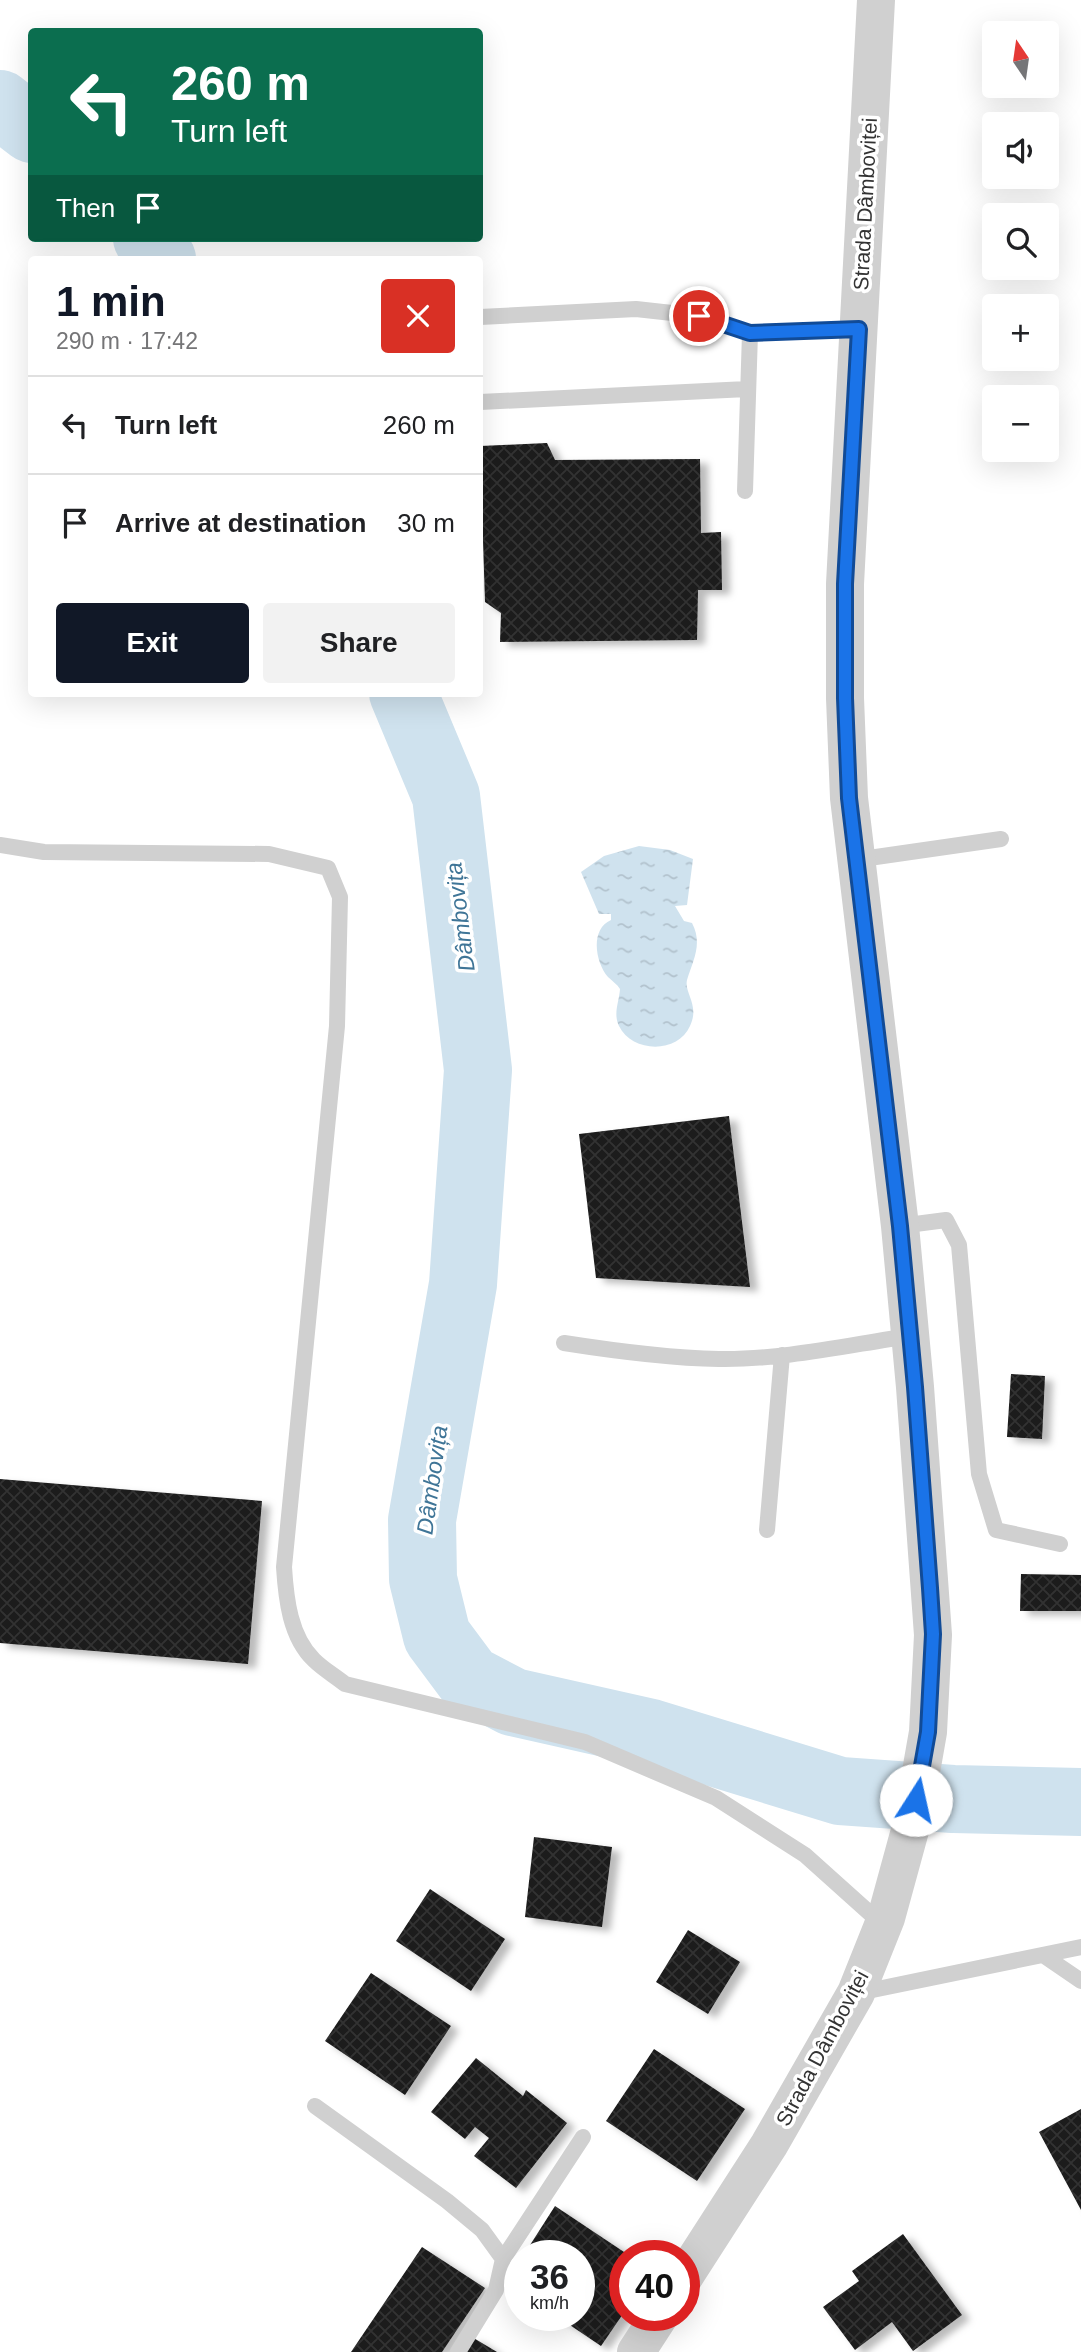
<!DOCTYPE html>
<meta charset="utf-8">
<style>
:root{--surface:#fff;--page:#f2f2f2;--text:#202124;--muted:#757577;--line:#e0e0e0;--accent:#111827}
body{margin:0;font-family:Arial,sans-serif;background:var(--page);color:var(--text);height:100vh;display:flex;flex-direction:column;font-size:26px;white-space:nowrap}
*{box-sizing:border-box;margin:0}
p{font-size:23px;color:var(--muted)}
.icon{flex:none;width:38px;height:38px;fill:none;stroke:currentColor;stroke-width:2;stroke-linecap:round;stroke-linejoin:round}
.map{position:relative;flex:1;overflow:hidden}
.side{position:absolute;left:28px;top:256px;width:455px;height:441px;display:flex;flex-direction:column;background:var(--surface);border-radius:7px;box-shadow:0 7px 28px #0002}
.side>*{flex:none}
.guide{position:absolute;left:28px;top:28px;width:455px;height:214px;border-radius:7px;box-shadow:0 7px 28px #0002;background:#0b6e4f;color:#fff;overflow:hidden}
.needle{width:46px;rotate:347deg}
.tools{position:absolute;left:982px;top:21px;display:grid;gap:14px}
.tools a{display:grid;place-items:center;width:77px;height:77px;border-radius:7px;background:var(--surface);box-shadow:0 7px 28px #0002;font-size:35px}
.speed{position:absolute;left:504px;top:2240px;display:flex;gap:14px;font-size:35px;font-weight:700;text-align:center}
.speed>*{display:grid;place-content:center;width:91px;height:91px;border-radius:50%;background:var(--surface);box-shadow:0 7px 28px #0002;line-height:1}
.speed small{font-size:18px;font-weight:400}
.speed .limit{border:10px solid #d22;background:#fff;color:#111}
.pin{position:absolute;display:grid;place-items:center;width:60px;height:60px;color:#fff;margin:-30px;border:4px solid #fff;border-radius:50%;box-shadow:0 2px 7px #0007}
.me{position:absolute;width:77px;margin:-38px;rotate:10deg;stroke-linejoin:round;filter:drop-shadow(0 0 5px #0008)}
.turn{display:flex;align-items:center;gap:24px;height:147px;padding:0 28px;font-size:32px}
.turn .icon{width:91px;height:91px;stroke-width:2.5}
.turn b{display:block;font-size:49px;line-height:60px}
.then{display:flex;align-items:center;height:66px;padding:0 28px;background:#0003;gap:14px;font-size:26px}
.round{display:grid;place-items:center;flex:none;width:74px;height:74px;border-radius:7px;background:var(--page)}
.summary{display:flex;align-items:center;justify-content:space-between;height:119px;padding:0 28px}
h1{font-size:42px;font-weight:600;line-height:52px;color:var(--accent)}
.cta{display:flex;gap:14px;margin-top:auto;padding:14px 28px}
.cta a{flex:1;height:80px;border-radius:7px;background:var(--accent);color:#fff;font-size:28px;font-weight:600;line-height:80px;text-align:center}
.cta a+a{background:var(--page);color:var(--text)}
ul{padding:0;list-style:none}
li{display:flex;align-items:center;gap:21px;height:98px;padding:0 28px;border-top:2px solid var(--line)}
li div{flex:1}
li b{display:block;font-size:26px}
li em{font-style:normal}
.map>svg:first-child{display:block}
.water{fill:url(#water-ripples)}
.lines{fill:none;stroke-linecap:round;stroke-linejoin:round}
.river{stroke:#cfe2ee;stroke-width:68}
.building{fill:url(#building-cross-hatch);filter:url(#shadow)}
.service{stroke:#d0d0d0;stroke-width:16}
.tertiary{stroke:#d0d0d0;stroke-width:38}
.route-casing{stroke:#114b97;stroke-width:18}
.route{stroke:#1a73e8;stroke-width:12}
.labels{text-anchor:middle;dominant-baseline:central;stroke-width:7;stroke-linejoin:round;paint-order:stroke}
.street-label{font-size:21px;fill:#333;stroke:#fff}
.water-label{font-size:23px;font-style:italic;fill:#3f7597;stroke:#fff}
</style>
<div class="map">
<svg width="1081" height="2352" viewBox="0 0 1081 2352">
<defs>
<pattern id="water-ripples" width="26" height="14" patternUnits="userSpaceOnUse" patternTransform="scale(1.75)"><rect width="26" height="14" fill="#cfe2ee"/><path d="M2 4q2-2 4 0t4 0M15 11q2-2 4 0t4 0" fill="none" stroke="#b2c2cd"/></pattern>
<pattern id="building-cross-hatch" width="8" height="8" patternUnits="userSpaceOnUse" patternTransform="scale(1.75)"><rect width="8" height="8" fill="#1a1a1a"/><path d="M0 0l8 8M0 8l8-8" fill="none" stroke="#333"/></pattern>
<filter id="shadow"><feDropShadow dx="8" dy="4.5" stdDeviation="3.5" flood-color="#0004"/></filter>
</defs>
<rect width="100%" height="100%" fill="#fff"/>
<path class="water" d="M639,846L670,850L693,859L687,905L675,906L684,921L692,923C703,944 693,960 687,980C684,993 700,1005 690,1026C678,1054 632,1053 619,1026C613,1013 619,1003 620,989C617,984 612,981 608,977C595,962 590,929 611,920V914H599L581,872L604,856Z"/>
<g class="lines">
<path class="river" d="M0,104L32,129
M147,238L162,259
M403,693L446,796L478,1070L463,1284L422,1520L423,1579L437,1636L469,1679L513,1702L651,1733L840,1791L953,1799L1081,1802"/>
</g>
<path class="building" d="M547,443L555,460L700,459L701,533L721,532L722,590H698L697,640L500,642L501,613L485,602L480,446Z
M729,1116L750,1287L596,1278L579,1134Z
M1011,1374L1045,1376L1042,1439L1007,1437Z
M0,1479L262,1501L248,1664L0,1643Z
M1021,1574L1081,1575V1611H1020Z
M534,1837L612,1847L602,1927L525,1917Z
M430,1889L505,1939L471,1991L396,1941Z
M688,1930L740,1962L708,2014L656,1982Z
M371,1973L451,2026L405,2095L325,2041Z
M654,2049L745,2109L697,2181L606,2121Z
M476,2058L523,2096L526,2090L567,2123L516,2188L474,2156L489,2138L475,2127L465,2139L431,2112Z
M1081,2109V2210L1039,2132Z
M555,2206L630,2256H625V2311L601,2346L555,2315H579V2256H523Z
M903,2234L962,2315L913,2351L892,2322L855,2350L823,2307L859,2281L852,2271Z
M422,2247L485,2288L442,2352H351Z
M520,2260V2292L505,2282Z
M472,2337L497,2352H463Z"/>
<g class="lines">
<path class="service" d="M480,317L636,309L699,316L750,333L859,329
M480,402L747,389
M745,491L750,333
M0,845L44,852L269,854L328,868L340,897L337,1026L284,1567C286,1599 290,1637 314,1660C323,1669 335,1676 345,1684L585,1742L716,1798L805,1855L883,1925
M855,860L1001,839
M900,1226L946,1220L959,1245L979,1474L996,1530L1060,1544
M564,1343C615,1351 667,1358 719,1359C782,1360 848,1345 910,1336
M767,1530L782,1355
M1043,1955L1081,1981
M858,1993L1081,1947
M315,2106L447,2201L482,2230L503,2259L496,2290L458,2352
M503,2259L583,2137"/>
<path class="tertiary" d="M684,2277L769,2145L856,1993L886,1918L912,1823L928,1732L933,1635L915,1387L900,1226L849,798L845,698V584L876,0
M636,2352L660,2315"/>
</g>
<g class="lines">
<g class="route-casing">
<path id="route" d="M699,316L750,333L859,329L845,584V698L849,798L900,1226L915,1387L930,1588L933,1634L928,1732L916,1800"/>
</g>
<use href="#route" class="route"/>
</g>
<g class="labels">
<g class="street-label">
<text transform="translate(865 204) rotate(-87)">Strada Dâmboviței</text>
<text transform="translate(822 2048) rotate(-62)">Strada Dâmboviței</text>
</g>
<g class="water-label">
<text transform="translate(460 917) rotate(-97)">Dâmbovița</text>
<text transform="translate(432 1480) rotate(-82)">Dâmbovița</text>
</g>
</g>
</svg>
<div class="tools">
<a><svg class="needle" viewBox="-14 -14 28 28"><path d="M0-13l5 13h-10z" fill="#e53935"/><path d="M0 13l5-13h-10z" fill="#757577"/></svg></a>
<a><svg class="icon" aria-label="sound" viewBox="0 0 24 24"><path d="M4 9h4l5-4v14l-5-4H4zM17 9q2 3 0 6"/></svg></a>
<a><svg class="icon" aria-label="search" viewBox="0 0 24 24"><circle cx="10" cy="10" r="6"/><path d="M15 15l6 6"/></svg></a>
<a>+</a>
<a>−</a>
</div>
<div class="speed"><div>36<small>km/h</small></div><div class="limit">40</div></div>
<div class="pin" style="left:699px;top:316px;background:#d93025"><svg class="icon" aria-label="arrive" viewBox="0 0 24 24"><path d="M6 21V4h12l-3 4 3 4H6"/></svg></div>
<svg class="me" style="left:916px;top:1800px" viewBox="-20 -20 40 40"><circle r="19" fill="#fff"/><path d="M0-13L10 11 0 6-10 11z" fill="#1a73e8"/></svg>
<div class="guide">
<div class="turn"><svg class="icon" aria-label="left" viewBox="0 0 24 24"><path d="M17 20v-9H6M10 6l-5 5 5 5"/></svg><div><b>260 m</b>Turn left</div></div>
<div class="then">Then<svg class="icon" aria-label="arrive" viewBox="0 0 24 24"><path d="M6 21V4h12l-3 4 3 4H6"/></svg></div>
</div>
<section class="side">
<div class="summary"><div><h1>1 min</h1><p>290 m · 17:42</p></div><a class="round" style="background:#d93025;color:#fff"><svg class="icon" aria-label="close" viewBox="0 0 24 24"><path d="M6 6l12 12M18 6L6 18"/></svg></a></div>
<ul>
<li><svg class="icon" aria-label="left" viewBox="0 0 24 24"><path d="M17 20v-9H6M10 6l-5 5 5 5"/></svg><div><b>Turn left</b></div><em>260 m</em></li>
<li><svg class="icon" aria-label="arrive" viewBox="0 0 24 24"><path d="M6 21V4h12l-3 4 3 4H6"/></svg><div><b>Arrive at destination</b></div><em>30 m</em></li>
</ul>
<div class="cta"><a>Exit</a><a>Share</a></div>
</section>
</div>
